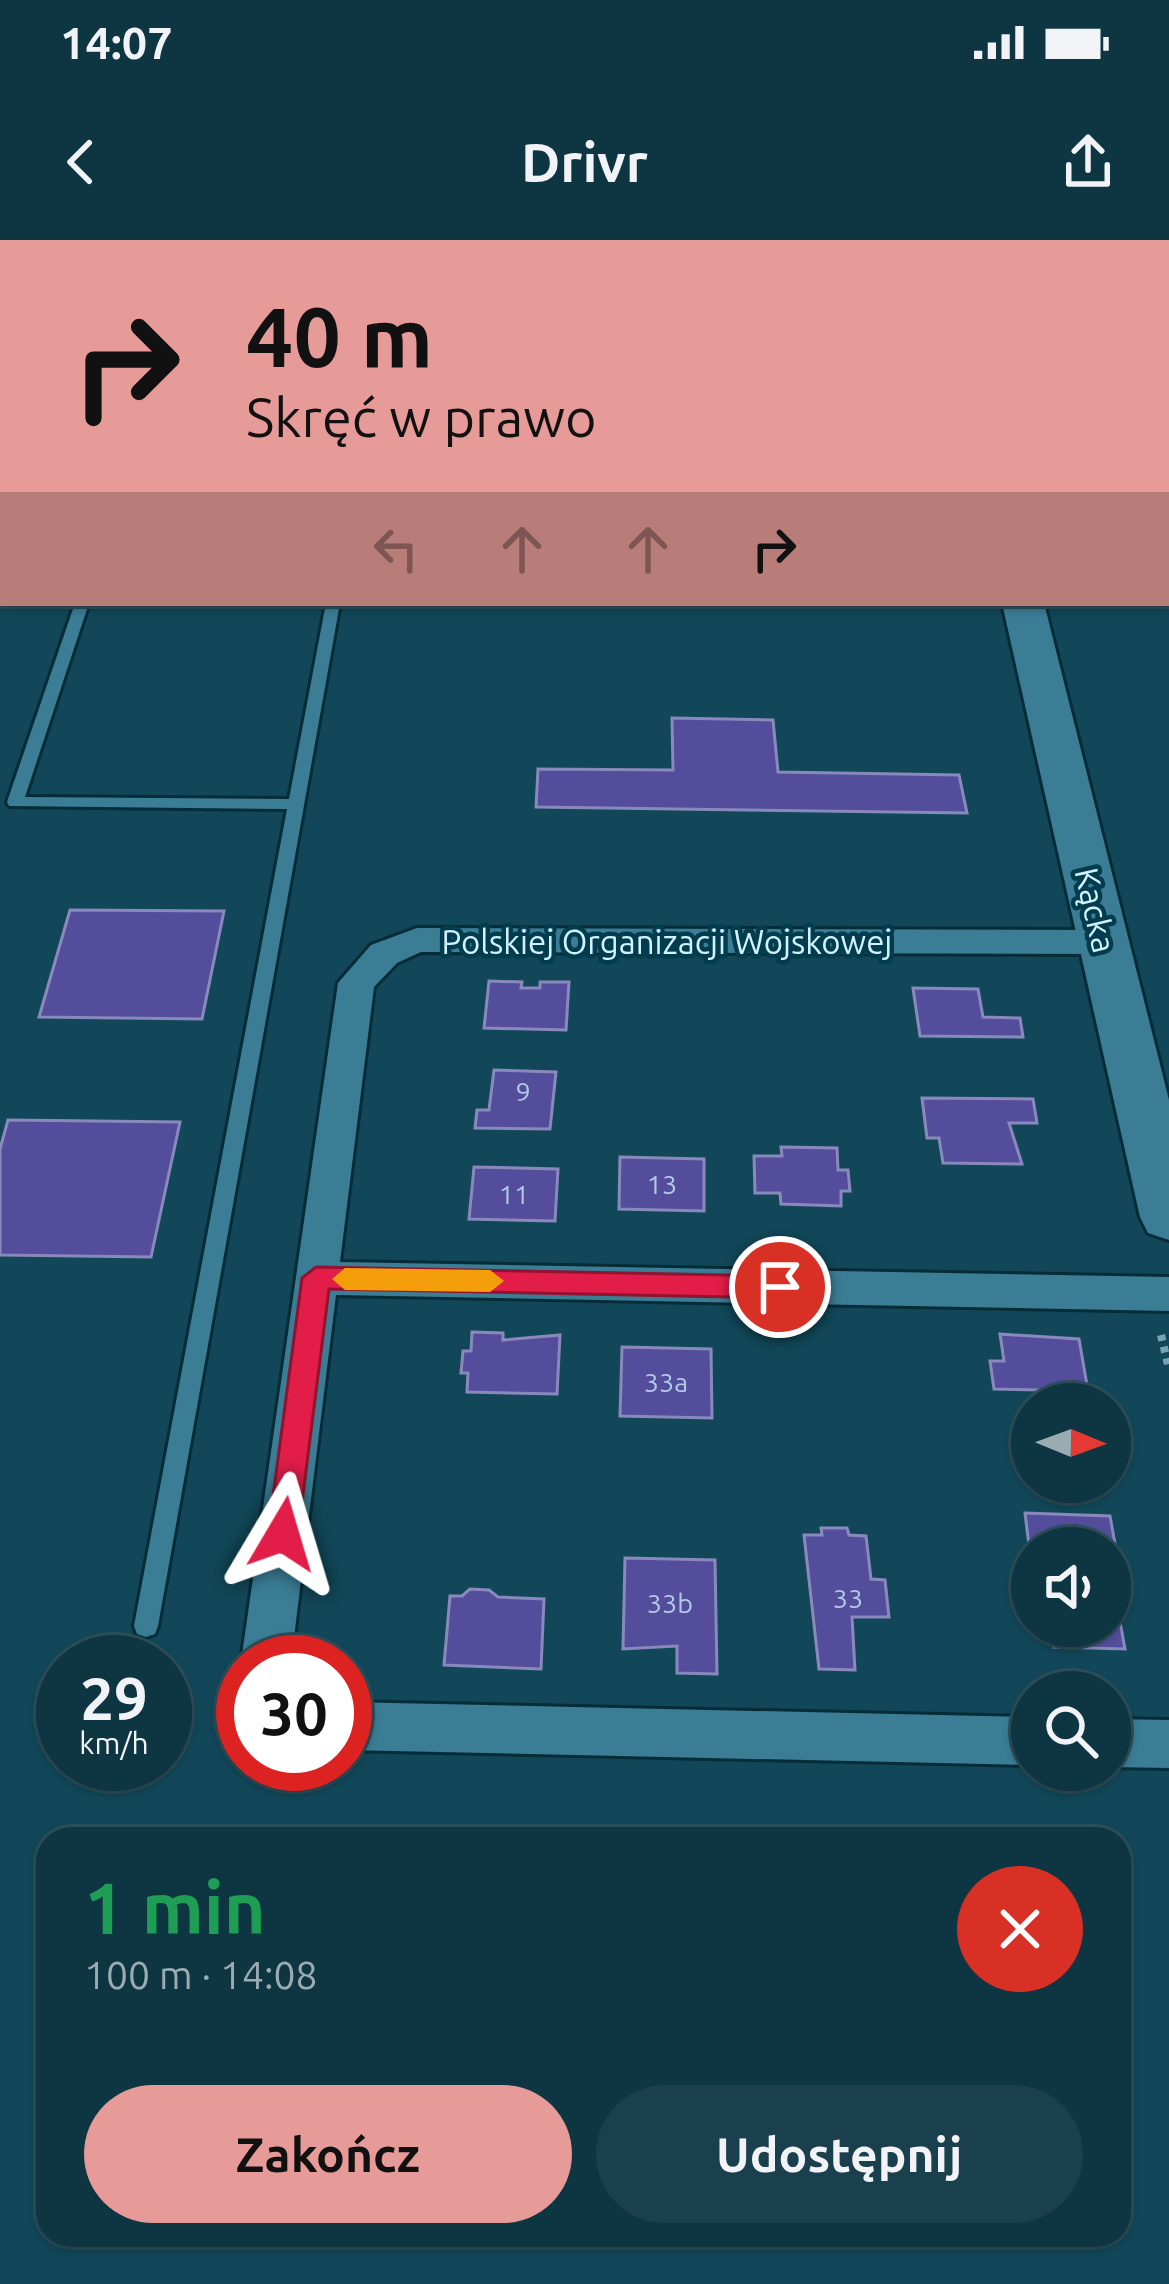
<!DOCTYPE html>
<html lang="pl">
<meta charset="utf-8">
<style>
:root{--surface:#0d3542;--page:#1b404d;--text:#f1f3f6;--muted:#9aabb2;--line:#2d505b;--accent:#e69b98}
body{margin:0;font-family:Ubuntu,sans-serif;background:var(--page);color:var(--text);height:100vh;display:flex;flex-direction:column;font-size:45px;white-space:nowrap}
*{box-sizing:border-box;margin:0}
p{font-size:39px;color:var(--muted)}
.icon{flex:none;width:66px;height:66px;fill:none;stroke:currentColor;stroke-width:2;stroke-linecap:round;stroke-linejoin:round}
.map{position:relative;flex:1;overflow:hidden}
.drawer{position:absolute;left:36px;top:1587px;width:1095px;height:420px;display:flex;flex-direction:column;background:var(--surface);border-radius:36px;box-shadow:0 3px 9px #0004,0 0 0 3px var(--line)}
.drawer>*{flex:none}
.guide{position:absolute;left:0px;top:0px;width:1170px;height:366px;box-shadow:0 3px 9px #0004,0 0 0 3px var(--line);background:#e69b98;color:#111;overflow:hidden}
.needle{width:78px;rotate:91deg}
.controls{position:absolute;left:1011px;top:1143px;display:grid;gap:24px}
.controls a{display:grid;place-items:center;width:120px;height:120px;border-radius:50%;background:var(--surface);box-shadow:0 3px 9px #0004,0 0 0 3px var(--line);font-size:60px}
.speed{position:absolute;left:36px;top:1395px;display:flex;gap:24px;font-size:60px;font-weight:700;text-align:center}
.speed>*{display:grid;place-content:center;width:156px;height:156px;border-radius:50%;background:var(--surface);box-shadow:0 3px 9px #0004,0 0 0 3px var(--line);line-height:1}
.speed small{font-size:30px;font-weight:400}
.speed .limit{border:18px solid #d22;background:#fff;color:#111}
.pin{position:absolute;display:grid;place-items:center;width:102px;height:102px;color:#fff;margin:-51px;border:6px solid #fff;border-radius:50%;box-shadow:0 3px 12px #0007}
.me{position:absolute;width:132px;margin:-66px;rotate:7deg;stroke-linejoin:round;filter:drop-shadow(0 0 9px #0008)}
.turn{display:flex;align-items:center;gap:42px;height:252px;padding:0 48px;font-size:54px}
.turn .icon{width:156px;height:156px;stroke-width:2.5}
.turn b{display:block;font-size:84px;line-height:102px}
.lanes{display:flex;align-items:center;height:114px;padding:0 48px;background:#0003;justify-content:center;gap:60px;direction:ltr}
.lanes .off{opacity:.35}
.round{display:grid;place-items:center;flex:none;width:126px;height:126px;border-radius:63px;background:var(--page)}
.overview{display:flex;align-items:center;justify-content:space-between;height:204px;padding:0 48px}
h1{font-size:72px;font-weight:700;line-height:90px;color:#1e9e55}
.primary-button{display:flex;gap:24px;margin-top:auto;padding:24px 48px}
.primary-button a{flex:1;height:138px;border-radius:72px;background:var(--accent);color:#111;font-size:48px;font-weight:700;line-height:138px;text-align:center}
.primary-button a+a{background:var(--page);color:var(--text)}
.status{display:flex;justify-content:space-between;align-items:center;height:84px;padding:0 60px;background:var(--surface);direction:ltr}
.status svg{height:33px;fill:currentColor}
header{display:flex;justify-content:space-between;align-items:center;height:156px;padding:0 48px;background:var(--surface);font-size:54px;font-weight:700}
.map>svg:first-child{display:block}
.building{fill:#534d9b;stroke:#8989bd;stroke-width:3}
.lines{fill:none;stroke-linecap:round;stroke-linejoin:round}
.lane-casing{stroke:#062c38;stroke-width:6}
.street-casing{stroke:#062c38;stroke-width:6}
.secondary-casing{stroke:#062c38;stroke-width:6}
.path-far1{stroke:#77a2b1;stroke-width:4.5;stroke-dasharray:3 3;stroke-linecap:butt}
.path{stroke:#77a2b1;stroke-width:8;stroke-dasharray:6 6;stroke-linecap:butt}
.lane{fill:#3a7d94;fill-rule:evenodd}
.street{fill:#3a7d94;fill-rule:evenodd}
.secondary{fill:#3a7d94;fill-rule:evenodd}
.route{fill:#e11d48;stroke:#92132f;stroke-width:3}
.slow{fill:#f59e0b}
.labels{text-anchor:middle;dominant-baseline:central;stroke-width:9;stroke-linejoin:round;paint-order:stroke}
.number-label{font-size:27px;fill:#b2c9e6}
.street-label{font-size:33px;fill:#d1f2ff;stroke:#023c4d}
</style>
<div class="status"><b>14:07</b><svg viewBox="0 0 49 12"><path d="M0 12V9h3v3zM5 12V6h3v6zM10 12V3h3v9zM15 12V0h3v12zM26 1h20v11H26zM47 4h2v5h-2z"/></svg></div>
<header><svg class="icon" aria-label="back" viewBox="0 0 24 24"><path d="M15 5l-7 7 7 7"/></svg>Drivr<svg class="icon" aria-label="share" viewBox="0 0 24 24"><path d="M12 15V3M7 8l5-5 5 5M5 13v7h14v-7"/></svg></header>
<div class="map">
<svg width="1169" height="2044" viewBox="0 0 1169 2044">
<rect width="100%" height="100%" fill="#114758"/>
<path class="building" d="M672,478L773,480L778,532L959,535L967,573L536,567L538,529L673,530Z
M70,670L224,671L202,779L39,777Z
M489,741L522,742L521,748H540V742H569L566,790L484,788Z
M913,748L978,749L983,777L1020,778L1023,797L920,796Z
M494,830L556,832L550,889L475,888L477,870H489Z
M922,858L1033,859L1037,883H1009L1022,924L943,923L939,898H927Z
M8,880L180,882L151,1017L0,1015V909Z
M781,907L837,908L838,930H848L850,951H841V966L781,964L780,953H755L754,916H782Z
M620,917L704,919V971L619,969Z
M474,927L558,929L555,981L469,979Z
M472,1092L503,1093V1100L560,1095L557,1154L467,1152L468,1133H461L463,1111H471Z
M1000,1094L1079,1099L1088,1151L994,1149L990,1121H1004Z
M622,1107L711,1109L712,1178L620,1176Z
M1025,1273L1110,1276L1124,1354H1115L1125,1409L1054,1407L1051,1386H1110V1308H1032V1330Z
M821,1288H847L849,1295L866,1296L871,1339L885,1340L889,1377H852L855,1430L819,1429L804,1295H822Z
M625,1318L715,1320L717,1434L677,1433V1406L623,1409Z
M470,1349L489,1350L498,1357L544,1359L541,1429L444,1425L450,1356H462Z"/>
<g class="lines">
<g class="lane-casing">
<path id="lane" d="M420,0H432L431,3H419Z
M0,29H3V35H0Z
M75,363H89L25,557L289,559L326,363H340L158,1386L155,1394L146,1397L137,1394L134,1386L287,569L9,566L7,562Z"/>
</g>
<g class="street-casing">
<path id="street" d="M417,688L1103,690L1116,693L1121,702L1116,711L1103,714L421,712L397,723L374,747L340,1022L1169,1037V1071L336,1055L291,1422H243V1426L241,1422L338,743L371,705Z
M345,1462L1032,1477V1525L345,1510Z
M1110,1479L1169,1480V1528L1110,1527Z"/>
</g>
<g class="secondary-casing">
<path id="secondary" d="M921,0H953V3H921Z
M1002,363H1044L1169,860V1000L1148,993L1140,977Z"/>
</g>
<path class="path-far1" d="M1167,130L1169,135"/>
<path class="path" d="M1161,1095L1169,1129"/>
<use href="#lane" class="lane"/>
<use href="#street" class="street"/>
<use href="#secondary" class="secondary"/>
</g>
<path class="route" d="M316,1027L780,1036L794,1047L780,1058L329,1049L298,1294L294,1304L283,1308L272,1304L268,1294L302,1038Z"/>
<path class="slow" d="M345,1028L490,1030L504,1041L490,1052L345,1050L332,1039Z"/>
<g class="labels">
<g class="number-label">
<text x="523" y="851">9</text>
<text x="662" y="944">13</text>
<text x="514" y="954">11</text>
<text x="666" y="1142">33a</text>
<text x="848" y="1358">33</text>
<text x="670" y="1363">33b</text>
</g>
<g class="street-label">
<text transform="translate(1096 670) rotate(77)">Kącka</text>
<text x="667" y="701">Polskiej Organizacji Wojskowej</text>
</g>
</g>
</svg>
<div class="controls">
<a><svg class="needle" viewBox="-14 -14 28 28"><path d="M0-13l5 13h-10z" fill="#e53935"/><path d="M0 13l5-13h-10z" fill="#9aabb2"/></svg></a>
<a><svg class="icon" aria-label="sound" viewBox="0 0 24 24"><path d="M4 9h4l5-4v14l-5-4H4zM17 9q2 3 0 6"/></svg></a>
<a><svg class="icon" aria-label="search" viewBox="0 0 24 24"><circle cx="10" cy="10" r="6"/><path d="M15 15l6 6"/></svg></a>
</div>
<div class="speed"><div>29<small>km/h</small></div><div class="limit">30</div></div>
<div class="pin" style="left:780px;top:1047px;background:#d93025"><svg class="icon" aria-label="arrive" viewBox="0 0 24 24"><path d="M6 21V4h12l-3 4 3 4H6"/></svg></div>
<svg class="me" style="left:283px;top:1294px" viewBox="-20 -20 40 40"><path d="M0-17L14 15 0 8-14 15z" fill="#e11d48" stroke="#fff" stroke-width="4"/></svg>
<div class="guide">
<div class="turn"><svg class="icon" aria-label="right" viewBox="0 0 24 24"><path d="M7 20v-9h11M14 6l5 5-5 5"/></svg><div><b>40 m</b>Skręć w prawo</div></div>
<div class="lanes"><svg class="icon off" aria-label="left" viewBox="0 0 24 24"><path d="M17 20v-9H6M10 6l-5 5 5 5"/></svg><svg class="icon off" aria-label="ahead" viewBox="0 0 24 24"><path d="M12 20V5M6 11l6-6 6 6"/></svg><svg class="icon off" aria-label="ahead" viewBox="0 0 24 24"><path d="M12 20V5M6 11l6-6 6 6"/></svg><svg class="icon" aria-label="right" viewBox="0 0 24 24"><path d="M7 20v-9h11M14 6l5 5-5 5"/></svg></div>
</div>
<section class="drawer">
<div class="overview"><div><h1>1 min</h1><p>100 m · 14:08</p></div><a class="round" style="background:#d93025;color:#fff"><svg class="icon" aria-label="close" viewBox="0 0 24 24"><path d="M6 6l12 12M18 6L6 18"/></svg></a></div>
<div class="primary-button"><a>Zakończ</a><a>Udostępnij</a></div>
</section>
</div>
